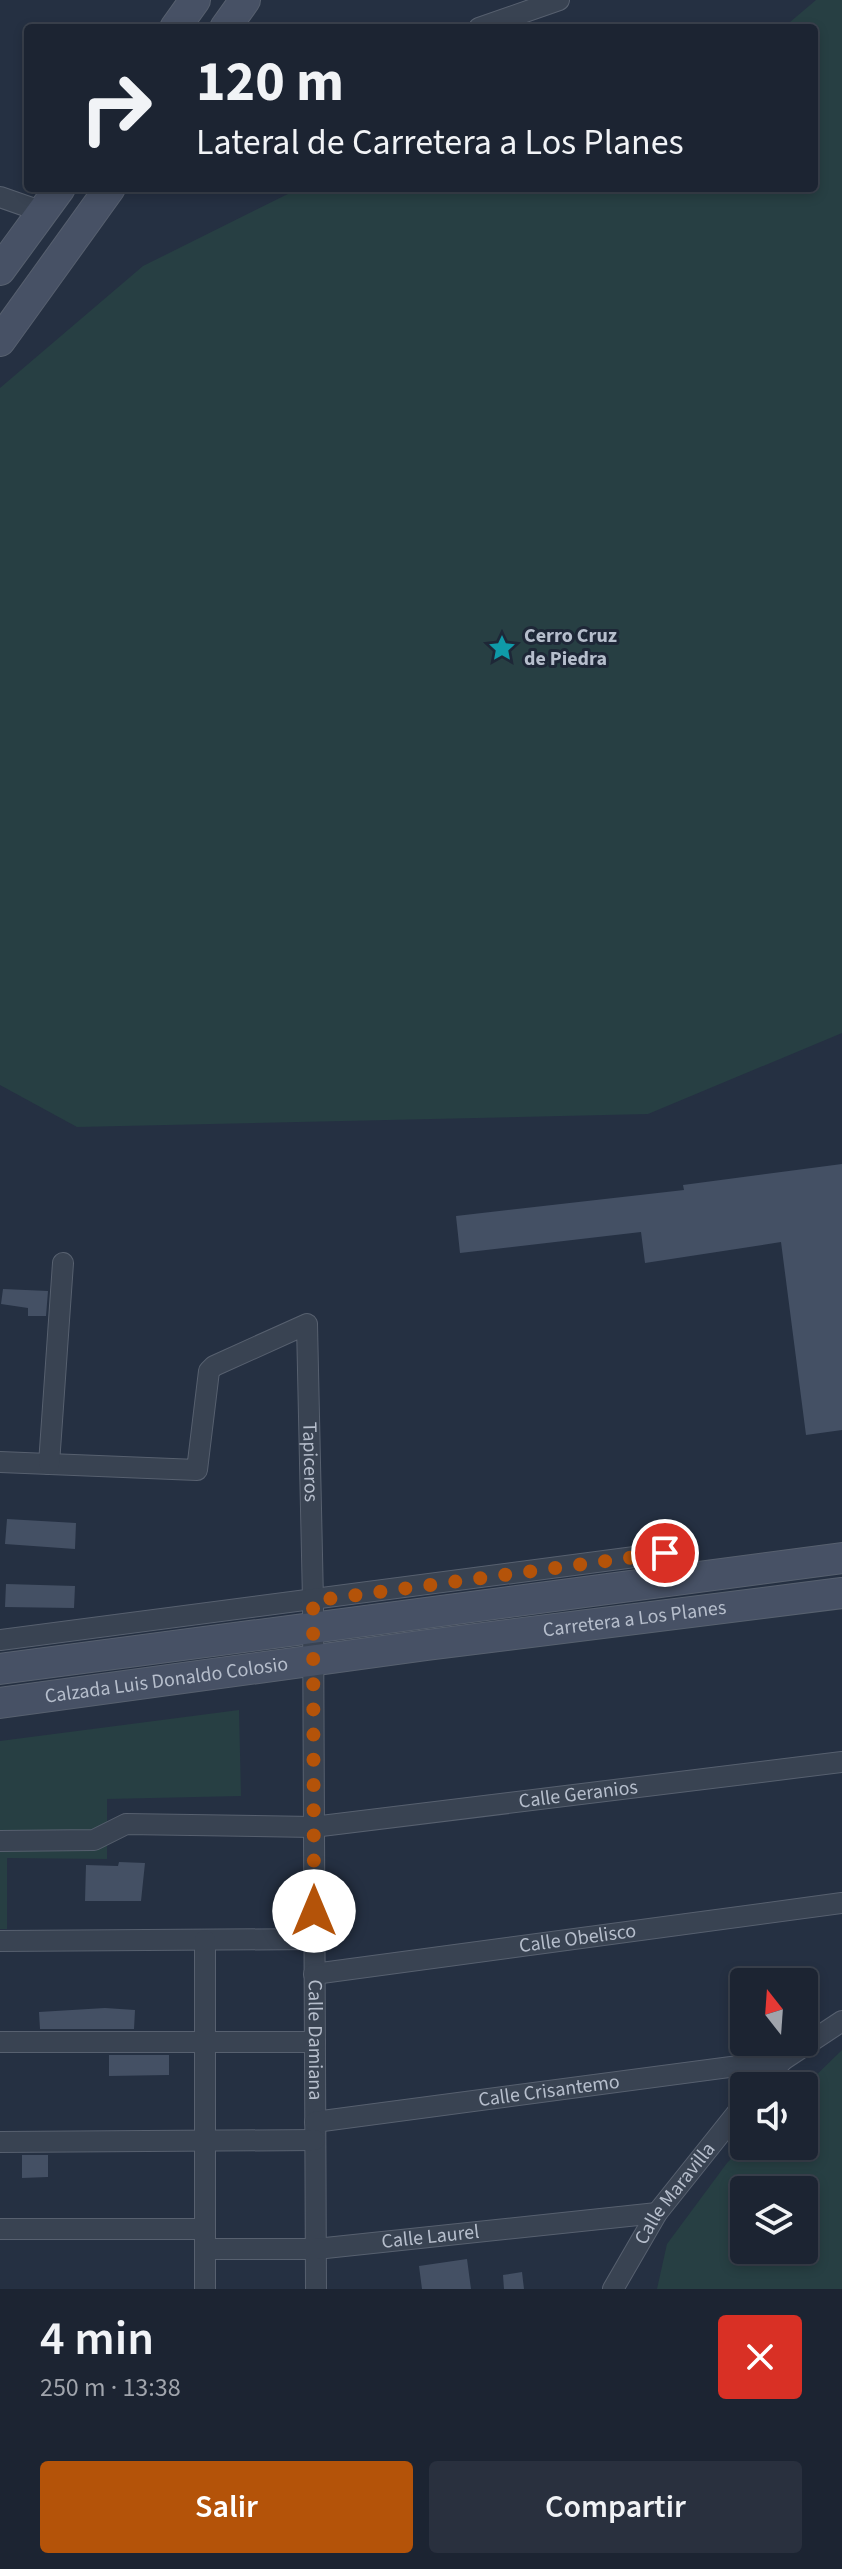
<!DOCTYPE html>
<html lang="es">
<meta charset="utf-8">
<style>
:root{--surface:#1c2432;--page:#29303e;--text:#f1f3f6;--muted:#a0a4ac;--line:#3a414d;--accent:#b45309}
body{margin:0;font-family:"Source Sans 3",sans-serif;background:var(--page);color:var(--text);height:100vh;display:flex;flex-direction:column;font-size:30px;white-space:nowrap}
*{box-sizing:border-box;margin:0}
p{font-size:26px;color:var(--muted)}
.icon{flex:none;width:44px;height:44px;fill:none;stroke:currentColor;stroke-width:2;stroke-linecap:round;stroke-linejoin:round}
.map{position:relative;height:2289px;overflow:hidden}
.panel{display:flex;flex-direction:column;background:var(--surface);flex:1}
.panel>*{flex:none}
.top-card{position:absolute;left:24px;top:24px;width:794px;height:168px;border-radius:8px;box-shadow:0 4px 12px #0003,0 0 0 2px var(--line);background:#1c2432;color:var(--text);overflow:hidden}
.needle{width:52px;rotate:343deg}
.controls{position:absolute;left:730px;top:1968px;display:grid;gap:16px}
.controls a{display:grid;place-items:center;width:88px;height:88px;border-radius:8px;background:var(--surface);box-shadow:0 4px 12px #0003,0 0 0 2px var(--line);font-size:40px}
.pin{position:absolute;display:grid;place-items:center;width:68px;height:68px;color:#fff;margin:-34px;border:4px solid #fff;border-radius:50%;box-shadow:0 2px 8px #0007}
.me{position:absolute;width:88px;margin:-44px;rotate:0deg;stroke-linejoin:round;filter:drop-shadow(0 0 6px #0008)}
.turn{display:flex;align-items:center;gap:28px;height:168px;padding:0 40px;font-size:36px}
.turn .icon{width:104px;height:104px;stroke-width:2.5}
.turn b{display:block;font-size:56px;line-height:68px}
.round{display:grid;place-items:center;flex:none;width:84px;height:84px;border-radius:8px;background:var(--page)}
.overview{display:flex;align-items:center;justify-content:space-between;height:136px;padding:0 40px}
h1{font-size:48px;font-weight:600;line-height:60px}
.button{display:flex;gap:16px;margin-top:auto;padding:16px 40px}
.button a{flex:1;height:92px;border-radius:8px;background:var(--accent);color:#fff;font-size:32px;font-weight:600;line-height:92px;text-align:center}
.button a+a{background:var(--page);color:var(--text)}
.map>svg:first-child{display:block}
.green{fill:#273f43;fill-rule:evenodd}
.building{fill:#445064}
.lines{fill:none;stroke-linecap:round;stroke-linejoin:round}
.street-casing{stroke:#57606f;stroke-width:22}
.secondary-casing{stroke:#57606f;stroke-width:32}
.street{stroke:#394352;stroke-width:20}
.secondary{stroke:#475165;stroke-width:30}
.route{stroke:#b45309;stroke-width:14;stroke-dasharray:0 25.2}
.labels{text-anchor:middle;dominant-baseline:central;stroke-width:6;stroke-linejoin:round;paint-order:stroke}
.poi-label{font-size:20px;font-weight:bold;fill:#b6becc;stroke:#1e2737;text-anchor:start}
.street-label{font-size:20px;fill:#b6becc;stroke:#1e2737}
</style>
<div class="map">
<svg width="842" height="2289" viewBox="0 0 842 2289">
<rect width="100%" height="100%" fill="#253042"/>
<path class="green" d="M816,0H842V1033L648,1114L77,1127L0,1085V388L143,266L300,188H814V28H783Z
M239,1710L241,1796L107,1799V1859L7,1858V1929H0V1741Z
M842,2050V2289H657L667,2244L727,2163L744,2146H804V2087ZM744,2190H804V2250H744Z"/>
<path class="building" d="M842,1164V1430L806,1435L781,1242L645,1263L641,1232L460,1253L456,1216L684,1190L683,1185Z
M3,1289L48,1291L46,1316H28V1308L1,1304Z
M7,1519L76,1523L75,1549L5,1544Z
M6,1584L75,1586L74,1608L5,1607Z
M119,1862L145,1863L141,1901H85L86,1865L118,1866Z
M105,2008L135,2010L134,2029H40L39,2012Z
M109,2055H169V2075L109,2076Z
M22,2155H48V2177L22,2178Z
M467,2259L471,2289H422L419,2266Z
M522,2272L524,2289H504L503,2275Z"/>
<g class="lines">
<g class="street-casing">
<g id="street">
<path d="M479,28L559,0"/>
<path d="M0,197L43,212"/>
<path id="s1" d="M0,1462L197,1470L209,1371L214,1366L307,1324L313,1601L316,2289"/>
<path d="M49,1464L63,1263"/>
<path d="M0,1640L665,1553"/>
<path id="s2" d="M0,1841L94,1840L126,1824L313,1827L842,1762"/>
<path d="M0,1941L314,1939"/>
<path id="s3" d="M314,1974L842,1903"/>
<path d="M0,2042H315"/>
<path d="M759,2086L783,2060L842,2021"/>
<path id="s4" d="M315,2122L783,2060"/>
<path d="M0,2142L315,2140"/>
<path d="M0,2229H205"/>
<path id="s5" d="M205,2249H316L657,2213"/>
<path d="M205,2289V1940"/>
<path id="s6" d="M613,2289L657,2213L744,2104"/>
</g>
</g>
<g class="secondary-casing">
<g id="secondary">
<path d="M175,28L195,0"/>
<path d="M225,28L245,0"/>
<path d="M0,270L60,188"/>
<path d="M0,341L110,188"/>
<path d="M0,1669L842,1558"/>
<path id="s7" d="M0,1703L427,1645L842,1593"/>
</g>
</g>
<use href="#street" class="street"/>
<use href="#secondary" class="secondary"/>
</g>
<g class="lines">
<path class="route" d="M314,1911L313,1601L665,1553"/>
</g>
<defs>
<g id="sight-bare" transform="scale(2.16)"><path d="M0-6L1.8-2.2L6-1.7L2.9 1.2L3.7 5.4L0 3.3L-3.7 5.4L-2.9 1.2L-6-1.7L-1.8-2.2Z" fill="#0f9aa8" stroke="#1e2737" stroke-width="2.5" paint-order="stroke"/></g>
</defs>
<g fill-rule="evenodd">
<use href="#sight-bare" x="502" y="648"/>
</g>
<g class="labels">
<g class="poi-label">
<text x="524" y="636">Cerro Cruz<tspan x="524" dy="23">de Piedra</tspan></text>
</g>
<g class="street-label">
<text stroke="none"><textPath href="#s1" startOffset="544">Tapiceros</textPath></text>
<text stroke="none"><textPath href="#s7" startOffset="640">Carretera a Los Planes</textPath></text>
<text stroke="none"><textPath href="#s7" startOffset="168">Calzada Luis Donaldo Colosio</textPath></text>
<text stroke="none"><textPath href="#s2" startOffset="584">Calle Geranios</textPath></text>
<text stroke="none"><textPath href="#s3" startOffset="266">Calle Obelisco</textPath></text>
<text stroke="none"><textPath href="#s1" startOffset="1122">Calle Damiana</textPath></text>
<text stroke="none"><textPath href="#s4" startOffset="236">Calle Crisantemo</textPath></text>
<text stroke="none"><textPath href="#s6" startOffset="114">Calle Maravilla</textPath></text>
<text stroke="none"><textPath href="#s5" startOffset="226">Calle Laurel</textPath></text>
</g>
</g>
</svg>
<div class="controls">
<a><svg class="needle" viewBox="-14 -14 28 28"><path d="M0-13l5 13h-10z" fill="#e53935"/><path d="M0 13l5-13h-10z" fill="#a0a4ac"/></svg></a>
<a><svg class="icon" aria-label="sound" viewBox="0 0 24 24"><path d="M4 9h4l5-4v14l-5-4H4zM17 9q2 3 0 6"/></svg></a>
<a><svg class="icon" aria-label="layers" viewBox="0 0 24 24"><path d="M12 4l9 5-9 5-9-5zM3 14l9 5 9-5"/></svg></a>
</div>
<div class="pin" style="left:665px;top:1553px;background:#d93025"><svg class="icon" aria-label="arrive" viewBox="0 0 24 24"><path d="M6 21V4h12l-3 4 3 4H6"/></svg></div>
<svg class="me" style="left:314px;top:1911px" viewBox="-20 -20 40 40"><circle r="19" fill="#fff"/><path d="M0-13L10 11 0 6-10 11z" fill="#b45309"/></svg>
<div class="top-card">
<div class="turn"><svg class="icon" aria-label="right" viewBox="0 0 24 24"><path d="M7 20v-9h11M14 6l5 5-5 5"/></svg><div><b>120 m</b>Lateral de Carretera a Los Planes</div></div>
</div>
</div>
<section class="panel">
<div class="overview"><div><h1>4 min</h1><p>250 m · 13:38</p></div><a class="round" style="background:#d93025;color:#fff"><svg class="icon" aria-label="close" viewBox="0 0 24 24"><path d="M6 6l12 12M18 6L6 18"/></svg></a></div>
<div class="button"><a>Salir</a><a>Compartir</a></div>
</section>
